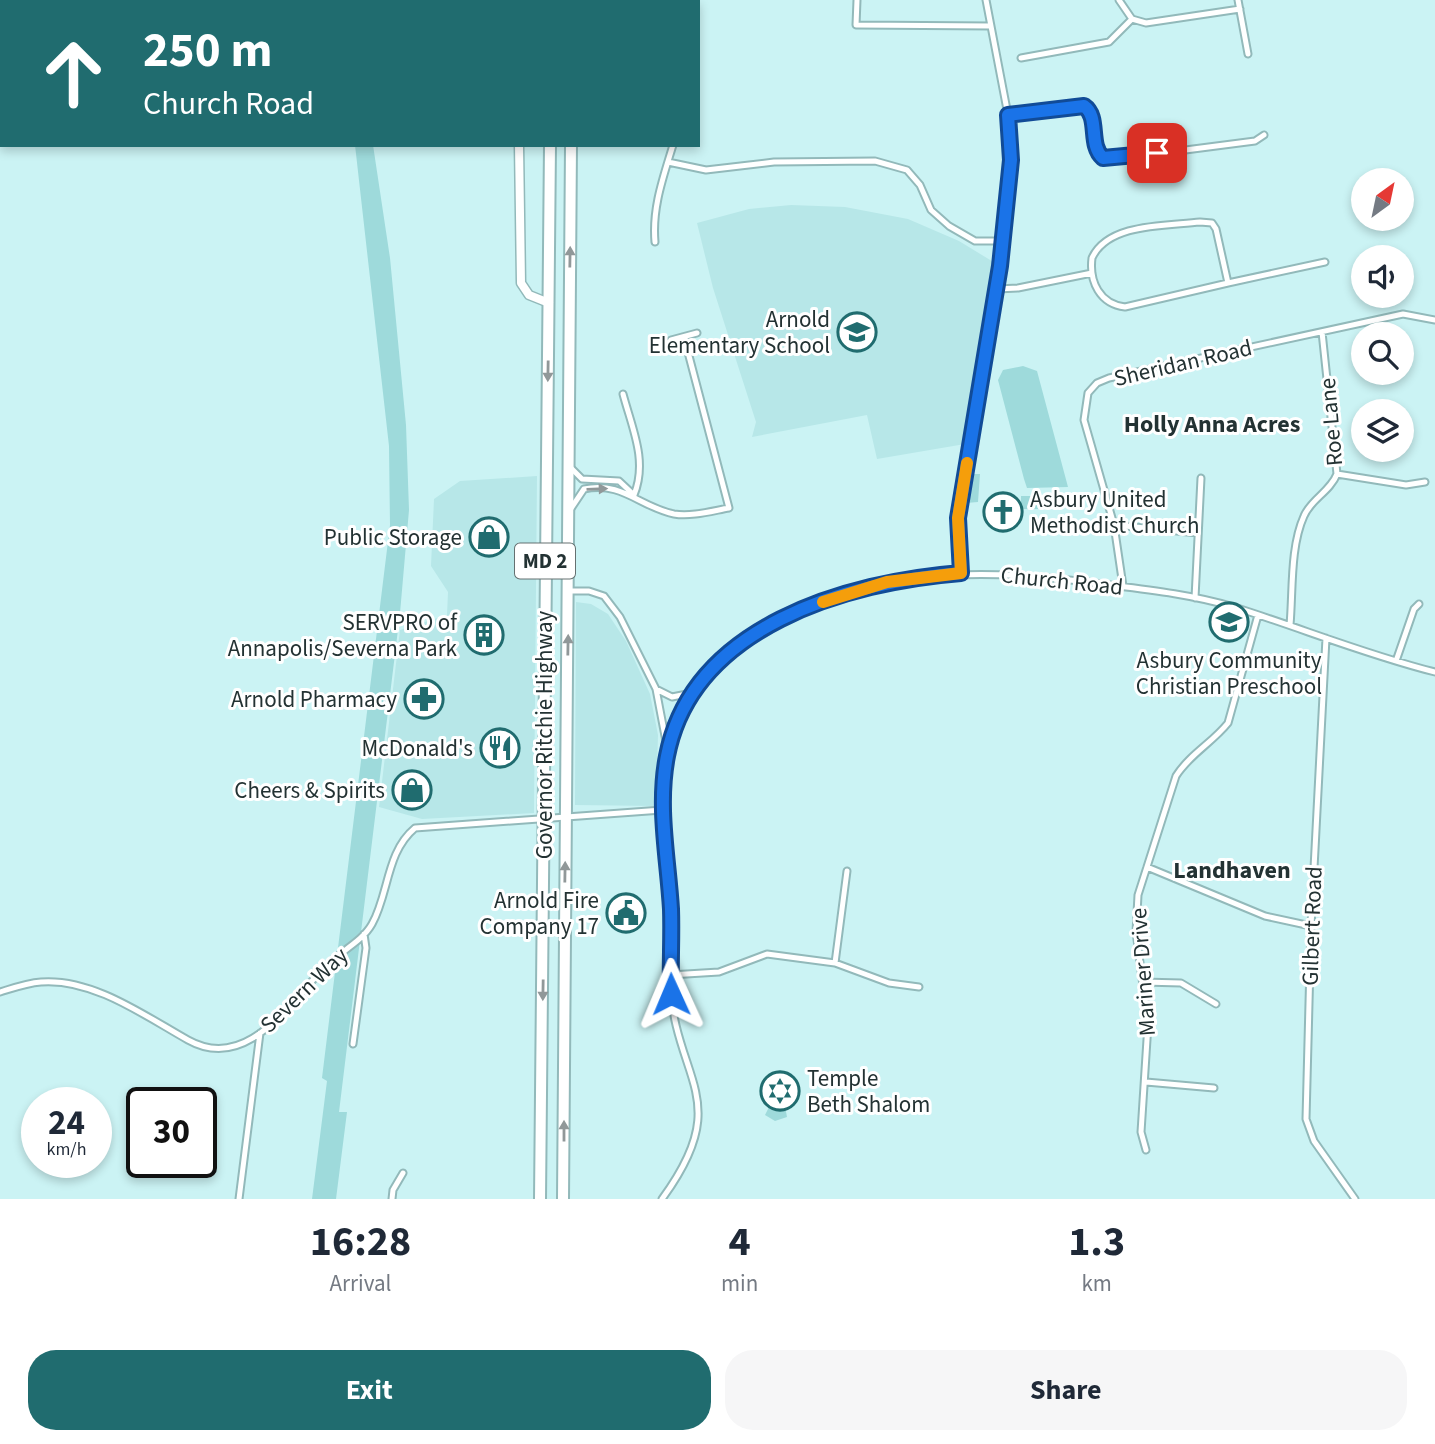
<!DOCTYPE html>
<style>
:root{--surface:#fff;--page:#f6f6f7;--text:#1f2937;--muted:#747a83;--accent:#206c6f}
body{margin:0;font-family:"Source Sans 3",sans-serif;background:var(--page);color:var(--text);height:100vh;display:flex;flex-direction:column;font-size:26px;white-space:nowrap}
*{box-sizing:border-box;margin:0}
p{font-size:23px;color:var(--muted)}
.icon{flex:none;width:38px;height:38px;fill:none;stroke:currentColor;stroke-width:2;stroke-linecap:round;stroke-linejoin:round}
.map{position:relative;height:1199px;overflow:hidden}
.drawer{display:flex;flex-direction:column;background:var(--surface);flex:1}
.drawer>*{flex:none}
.guide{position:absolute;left:0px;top:0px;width:700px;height:147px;box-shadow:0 4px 10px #0003;background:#206c6f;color:#fff;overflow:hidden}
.needle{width:46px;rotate:33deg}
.fabs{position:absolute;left:1351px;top:168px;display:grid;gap:14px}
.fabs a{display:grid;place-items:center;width:63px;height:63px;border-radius:50%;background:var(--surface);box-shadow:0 4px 10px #0003;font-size:35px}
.speed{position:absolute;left:21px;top:1087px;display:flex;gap:14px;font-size:35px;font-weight:700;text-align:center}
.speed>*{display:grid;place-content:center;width:91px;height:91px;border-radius:50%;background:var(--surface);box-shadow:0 4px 10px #0003;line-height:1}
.speed small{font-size:18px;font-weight:400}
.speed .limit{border:4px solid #111;border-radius:10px;background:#fff;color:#111}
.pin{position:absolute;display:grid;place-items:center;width:60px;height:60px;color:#fff;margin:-30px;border-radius:14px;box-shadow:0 4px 10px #0006}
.me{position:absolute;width:77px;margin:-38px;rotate:359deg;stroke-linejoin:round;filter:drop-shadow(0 0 5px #0008)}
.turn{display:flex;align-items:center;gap:24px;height:147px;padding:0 28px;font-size:32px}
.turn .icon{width:91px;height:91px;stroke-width:2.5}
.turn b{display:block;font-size:49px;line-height:60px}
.eta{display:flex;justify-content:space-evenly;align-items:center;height:119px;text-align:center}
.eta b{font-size:42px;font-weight:700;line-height:49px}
.button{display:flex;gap:14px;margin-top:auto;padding:14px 28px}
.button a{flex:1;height:80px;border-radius:28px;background:var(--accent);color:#fff;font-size:28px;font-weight:700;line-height:80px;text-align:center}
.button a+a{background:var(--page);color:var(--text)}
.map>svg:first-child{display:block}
.built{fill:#b7e7e8}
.green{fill:#9edadb}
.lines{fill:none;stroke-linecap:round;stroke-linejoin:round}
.street-casing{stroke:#92b9ba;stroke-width:9}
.secondary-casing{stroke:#92b9ba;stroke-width:11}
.highway-casing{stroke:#92b9ba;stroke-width:14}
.street{stroke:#fff;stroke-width:5}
.secondary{stroke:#fff;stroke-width:8}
.highway{stroke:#fff;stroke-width:10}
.oneway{fill:#919899}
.route-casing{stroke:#114b97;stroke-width:18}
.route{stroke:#1a73e8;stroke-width:12}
.slow{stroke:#f59e0b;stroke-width:12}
.labels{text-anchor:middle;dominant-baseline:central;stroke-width:6;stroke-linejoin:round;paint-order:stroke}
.shield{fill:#fff;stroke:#657070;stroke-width:2}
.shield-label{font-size:21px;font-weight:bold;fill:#233233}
.poi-label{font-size:23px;fill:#233233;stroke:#fff;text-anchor:end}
.street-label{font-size:23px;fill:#233233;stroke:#fff}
.neighbourhood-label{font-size:24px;font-weight:bold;fill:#233233;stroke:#fff}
</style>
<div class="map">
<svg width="1435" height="1199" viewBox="0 0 1435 1199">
<rect width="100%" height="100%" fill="#cbf3f4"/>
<path class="built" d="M791,205L845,207L908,219L959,241L1000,266L965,444L877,459L867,415L752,437L756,422L713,288L697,223L749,209Z
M537,476L534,813L422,819L379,807L400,630L447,615L448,592L431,566L434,499L460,481Z
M576,602L591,604L608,614L626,641L650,694L658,735L656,806L575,805Z"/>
<path class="green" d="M355,145H373L390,258L406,425L409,510L400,613L339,1112H347L336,1199H312L327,1081L322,1078L390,525L389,446Z
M1023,366L1037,371L1068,487L1027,488L1024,479L998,380L1003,370Z
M969,474H980L978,502L966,503Z
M1021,496H1039L1040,509H1021Z
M785,1106L787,1117L775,1121L765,1115L769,1107Z"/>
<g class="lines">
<g class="street-casing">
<path id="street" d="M857,0L856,25L991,26
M1119,0L1132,19L1146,23L1240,9
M1238,0L1248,54
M274,2L282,0
M1021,58L1109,42L1132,19
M0,101L2,100
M1008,115L1084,106L1091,112L1097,152L1108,160L1255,141L1264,135
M668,162L706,170L774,162L875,161L907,170L920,185L931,210L949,226L975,241H1001
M1200,222L1212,223L1216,229L1228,283L1125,307C1100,304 1089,282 1092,258C1108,223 1166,226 1200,222Z
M655,242C652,208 663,178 673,145
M1228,283L1325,262
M997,289L1018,288L1092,273
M671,340L697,333
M623,394C632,428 648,461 634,495
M570,467L582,479L619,481L634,495
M1337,474L1406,485L1425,482
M570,510L584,489C622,481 640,507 674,514C691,517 712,511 729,508L684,337
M1114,525L1198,533
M961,573L958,518L997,289L1011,160L1008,115L986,0
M1123,586L1114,525L1084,420L1088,393L1097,383L1109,378L1403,314L1435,320
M569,591H589L604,596L620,617L656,689L668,752
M1195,598L1201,478
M1290,625C1293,591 1290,547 1304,516C1311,499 1330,492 1337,474L1322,332
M1326,638L1311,926L1306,1119L1314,1141L1355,1199
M1396,661L1414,609L1419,604
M656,689L672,697L692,693
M1147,867L1265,916L1311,926
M835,963L847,871
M670,975L719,972L767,954L835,963L889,983L919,987
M1143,982L1181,983L1216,1004
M0,992C13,988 27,983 41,982C93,978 145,1016 188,1040C247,1073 289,1003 325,967C339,952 362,942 372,924C389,894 386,852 415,828L662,810
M353,1044L366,948L364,934
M1146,1082L1214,1088
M1146,1150L1141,1132L1148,1024L1136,932L1138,895L1176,776C1190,754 1212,743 1228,723L1258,615
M239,1199L260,1033
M392,1199L393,1190L403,1173
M662,1199C736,1098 674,1081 670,981C669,957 672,932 671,908C668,847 653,784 676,725C699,667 745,637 799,612C905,565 998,570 1110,585C1151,590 1194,595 1234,607C1301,628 1367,655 1435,672"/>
</g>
<g class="secondary-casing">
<path id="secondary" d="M500,0L501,2
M519,145L521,283L529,295L549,303"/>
</g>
<g class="highway-casing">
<path id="highway" d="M552,2V0
M572,2V0
M540,1199L550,145
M563,1199L571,145"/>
</g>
<use href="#street" class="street"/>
<use href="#secondary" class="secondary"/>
<use href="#highway" class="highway"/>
</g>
<defs><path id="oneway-solid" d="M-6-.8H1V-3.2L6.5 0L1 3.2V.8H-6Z" transform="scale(1.75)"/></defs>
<g class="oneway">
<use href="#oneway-solid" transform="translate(570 257) rotate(-89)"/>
<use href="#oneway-solid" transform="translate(548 371) rotate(91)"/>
<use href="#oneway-solid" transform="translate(597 489) rotate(-2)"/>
<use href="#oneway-solid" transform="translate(568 645) rotate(-89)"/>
<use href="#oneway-solid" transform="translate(565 872) rotate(-89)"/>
<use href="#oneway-solid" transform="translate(543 990) rotate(91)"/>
<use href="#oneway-solid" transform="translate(564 1131) rotate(-90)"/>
</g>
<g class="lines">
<g class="route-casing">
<path id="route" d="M671,994C670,966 672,938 671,909C668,858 657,807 667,756C692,626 847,582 961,573L958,518L1000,266L1011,160L1008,115L1084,106C1100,117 1088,145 1103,158L1157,153"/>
</g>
<use href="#route" class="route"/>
<path class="slow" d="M823,602L887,582L961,573L958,518L967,463"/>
</g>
<defs>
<g id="school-ring" transform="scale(2.0125)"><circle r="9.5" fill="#fff" stroke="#206c6f" stroke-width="1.5"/><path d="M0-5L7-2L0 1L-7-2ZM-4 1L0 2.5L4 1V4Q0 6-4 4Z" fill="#206c6f"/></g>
<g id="church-ring" transform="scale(2.0125)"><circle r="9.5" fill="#fff" stroke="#206c6f" stroke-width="1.5"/><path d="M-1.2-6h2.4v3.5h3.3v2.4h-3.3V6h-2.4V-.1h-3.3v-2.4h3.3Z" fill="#206c6f"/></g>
<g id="shop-ring" transform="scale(2.0125)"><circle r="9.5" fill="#fff" stroke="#206c6f" stroke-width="1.5"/><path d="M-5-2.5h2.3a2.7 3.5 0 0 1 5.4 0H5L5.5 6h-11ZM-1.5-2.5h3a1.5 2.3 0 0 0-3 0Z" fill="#206c6f"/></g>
<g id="building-ring" transform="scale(2.0125)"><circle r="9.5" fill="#fff" stroke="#206c6f" stroke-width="1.5"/><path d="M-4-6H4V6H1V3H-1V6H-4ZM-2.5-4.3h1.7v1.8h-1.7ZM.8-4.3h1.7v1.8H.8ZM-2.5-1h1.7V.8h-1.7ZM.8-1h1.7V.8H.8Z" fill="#206c6f"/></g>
<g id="pharmacy-ring" transform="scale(2.0125)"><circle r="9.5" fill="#fff" stroke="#206c6f" stroke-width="1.5"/><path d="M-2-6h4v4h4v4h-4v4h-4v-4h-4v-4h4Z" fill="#206c6f"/></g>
<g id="restaurant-ring" transform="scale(2.0125)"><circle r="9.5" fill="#fff" stroke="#206c6f" stroke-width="1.5"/><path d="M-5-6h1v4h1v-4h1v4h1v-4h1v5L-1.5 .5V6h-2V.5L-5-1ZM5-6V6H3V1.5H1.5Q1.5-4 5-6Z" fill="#206c6f"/></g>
<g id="civic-ring" transform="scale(2.0125)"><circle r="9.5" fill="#fff" stroke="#206c6f" stroke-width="1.5"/><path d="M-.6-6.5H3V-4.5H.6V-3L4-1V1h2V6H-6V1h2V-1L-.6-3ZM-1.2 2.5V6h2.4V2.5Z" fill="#206c6f"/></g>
<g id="synagogue-ring" transform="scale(2.0125)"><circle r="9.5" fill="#fff" stroke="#206c6f" stroke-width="1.5"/><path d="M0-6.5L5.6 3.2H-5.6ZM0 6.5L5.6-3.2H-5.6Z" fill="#206c6f"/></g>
</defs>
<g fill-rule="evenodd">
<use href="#school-ring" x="857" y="332"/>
<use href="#church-ring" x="1003" y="512"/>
<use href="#shop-ring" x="489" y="537"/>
<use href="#school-ring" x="1229" y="622"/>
<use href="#building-ring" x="484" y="635"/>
<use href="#pharmacy-ring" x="424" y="699"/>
<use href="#restaurant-ring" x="500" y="748"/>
<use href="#shop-ring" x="412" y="790"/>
<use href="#civic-ring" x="626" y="913"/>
<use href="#synagogue-ring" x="780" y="1091"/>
</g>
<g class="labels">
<rect class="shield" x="515" y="543.5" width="60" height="35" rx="5"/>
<g class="shield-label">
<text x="545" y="561">MD 2</text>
</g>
<g class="poi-label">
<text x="830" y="319">Arnold<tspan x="830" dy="26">Elementary School</tspan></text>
<text x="1030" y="499" text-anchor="start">Asbury United<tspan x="1030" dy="26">Methodist Church</tspan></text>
<text x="462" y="537">Public Storage</text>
<text x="457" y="622">SERVPRO of<tspan x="457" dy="26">Annapolis/Severna Park</tspan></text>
<text x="1229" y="660" text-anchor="middle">Asbury Community<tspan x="1229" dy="26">Christian Preschool</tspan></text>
<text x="397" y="699">Arnold Pharmacy</text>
<text x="473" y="748">McDonald's</text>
<text x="385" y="790">Cheers &amp; Spirits</text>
<text x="599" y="900">Arnold Fire<tspan x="599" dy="26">Company 17</tspan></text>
<text x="807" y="1078" text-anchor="start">Temple<tspan x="807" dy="26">Beth Shalom</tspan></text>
</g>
<g class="street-label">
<text transform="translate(1183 363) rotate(-13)">Sheridan Road</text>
<text transform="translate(1331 422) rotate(-95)">Roe Lane</text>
<text transform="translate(1062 581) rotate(6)">Church Road</text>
<text transform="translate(544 735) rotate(-90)">Governor Ritchie Highway</text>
<text transform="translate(1312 926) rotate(-88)">Gilbert Road</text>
<text transform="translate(1143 972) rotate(-94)">Mariner Drive</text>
<text transform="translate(304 990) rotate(-44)">Severn Way</text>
</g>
<g class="neighbourhood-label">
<text x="1212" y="424">Holly Anna Acres</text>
<text x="1232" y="870">Landhaven</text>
</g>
</g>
</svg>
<div class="fabs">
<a><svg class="needle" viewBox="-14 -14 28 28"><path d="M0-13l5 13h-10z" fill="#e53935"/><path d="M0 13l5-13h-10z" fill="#747a83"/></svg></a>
<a><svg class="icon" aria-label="sound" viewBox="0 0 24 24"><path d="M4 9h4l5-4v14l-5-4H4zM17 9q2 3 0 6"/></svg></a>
<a><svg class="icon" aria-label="search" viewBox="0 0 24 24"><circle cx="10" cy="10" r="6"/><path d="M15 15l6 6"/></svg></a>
<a><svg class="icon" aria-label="layers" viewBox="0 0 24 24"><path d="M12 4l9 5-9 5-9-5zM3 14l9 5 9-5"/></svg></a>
</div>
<div class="speed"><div>24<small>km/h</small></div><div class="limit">30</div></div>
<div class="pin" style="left:1157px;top:153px;background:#d93025"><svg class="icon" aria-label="arrive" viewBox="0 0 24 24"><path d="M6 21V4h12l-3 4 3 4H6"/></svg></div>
<svg class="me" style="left:671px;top:994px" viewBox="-20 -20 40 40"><path d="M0-17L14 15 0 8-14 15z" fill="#1a73e8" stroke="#fff" stroke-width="4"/></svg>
<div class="guide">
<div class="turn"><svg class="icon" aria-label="ahead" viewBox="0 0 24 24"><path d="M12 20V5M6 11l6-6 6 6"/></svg><div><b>250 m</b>Church Road</div></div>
</div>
</div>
<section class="drawer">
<div class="eta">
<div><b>16:28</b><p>Arrival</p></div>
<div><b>4</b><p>min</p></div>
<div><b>1.3</b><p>km</p></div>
</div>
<div class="button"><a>Exit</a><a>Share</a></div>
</section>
